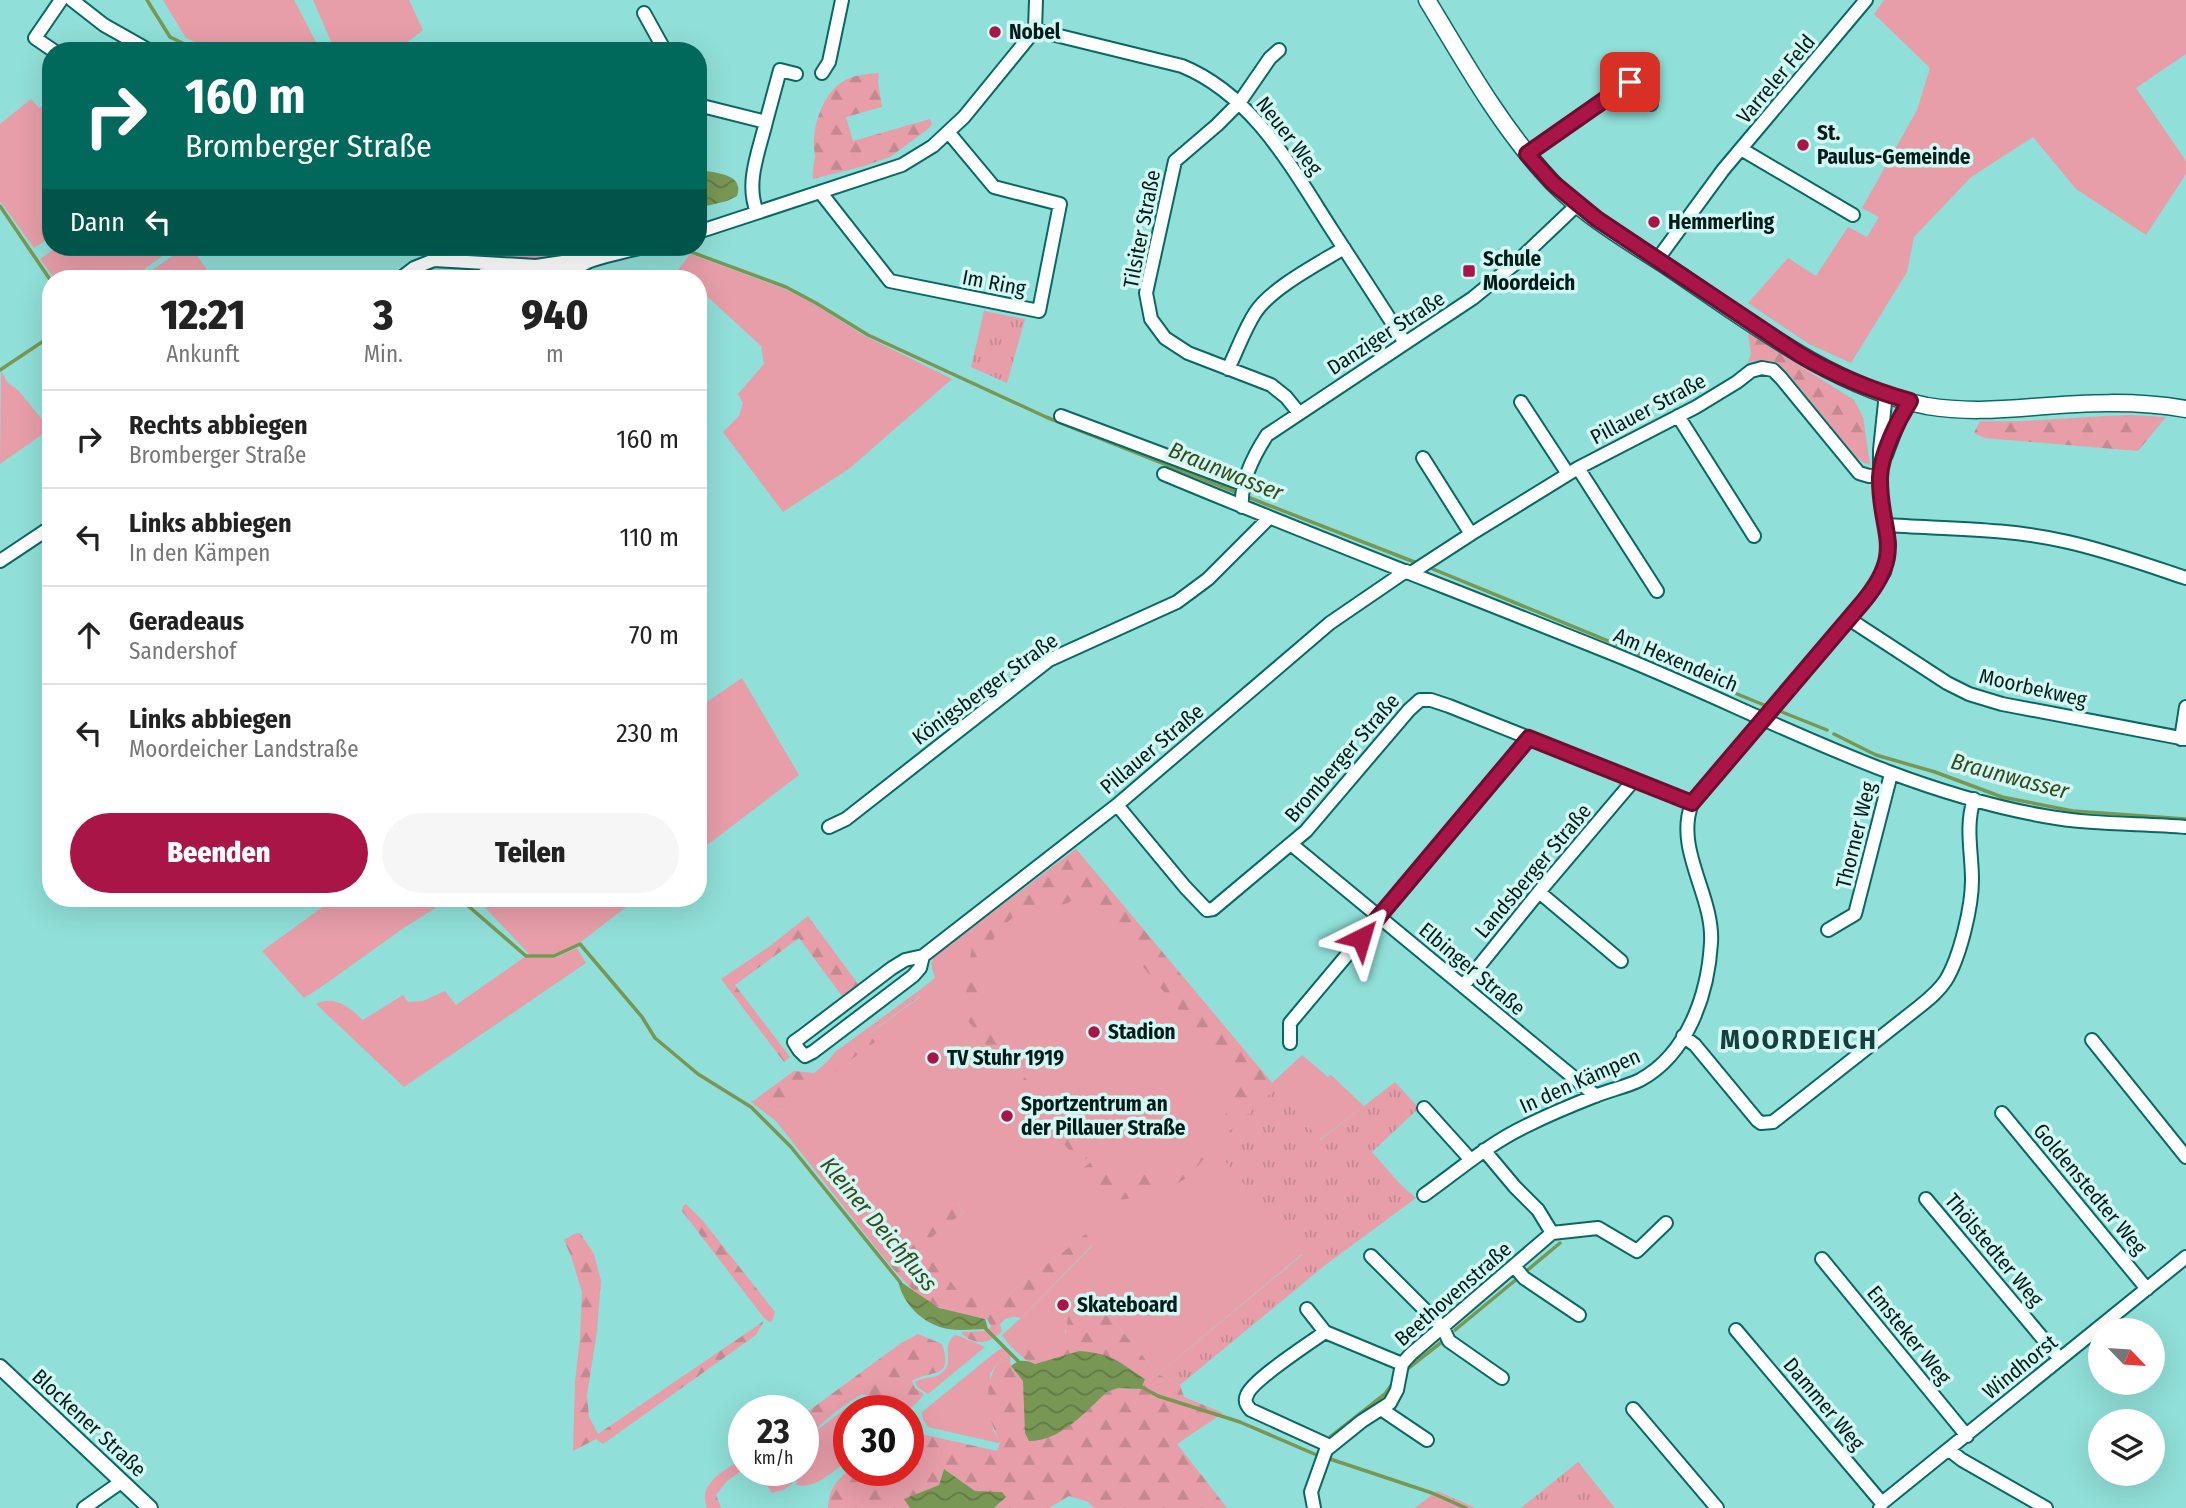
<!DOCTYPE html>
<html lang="de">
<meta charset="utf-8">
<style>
:root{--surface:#fff;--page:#f6f6f6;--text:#222;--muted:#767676;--line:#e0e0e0;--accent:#aa1548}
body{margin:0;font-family:"Fira Sans Condensed",sans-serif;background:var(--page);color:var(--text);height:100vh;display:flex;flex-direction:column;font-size:26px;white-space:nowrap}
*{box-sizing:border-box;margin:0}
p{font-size:23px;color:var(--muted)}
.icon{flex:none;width:38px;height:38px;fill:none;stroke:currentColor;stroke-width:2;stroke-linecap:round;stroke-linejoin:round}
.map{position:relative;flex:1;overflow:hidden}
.sheet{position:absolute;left:42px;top:270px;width:665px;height:637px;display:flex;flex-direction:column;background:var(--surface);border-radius:28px;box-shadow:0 7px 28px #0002}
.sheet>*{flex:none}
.banner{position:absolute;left:42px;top:42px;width:665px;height:214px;border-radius:28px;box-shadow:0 7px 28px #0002;background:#00695c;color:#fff;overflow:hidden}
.needle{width:46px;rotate:115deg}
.controls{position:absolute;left:2088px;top:1318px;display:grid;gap:14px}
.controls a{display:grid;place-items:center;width:77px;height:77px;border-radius:50%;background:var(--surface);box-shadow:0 7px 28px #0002;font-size:35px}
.speed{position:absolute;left:728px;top:1395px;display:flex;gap:14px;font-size:35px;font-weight:700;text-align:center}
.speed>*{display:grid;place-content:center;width:91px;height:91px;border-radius:50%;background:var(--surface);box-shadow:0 7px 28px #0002;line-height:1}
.speed small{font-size:18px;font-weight:400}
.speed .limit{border:10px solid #d22;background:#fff;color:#111}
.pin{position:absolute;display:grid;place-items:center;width:60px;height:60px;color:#fff;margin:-30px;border-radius:14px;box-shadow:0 4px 10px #0006}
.me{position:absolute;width:77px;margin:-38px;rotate:40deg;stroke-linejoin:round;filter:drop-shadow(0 0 5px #0008)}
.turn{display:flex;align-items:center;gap:24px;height:147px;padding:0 28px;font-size:32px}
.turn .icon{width:91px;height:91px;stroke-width:2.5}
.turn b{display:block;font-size:49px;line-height:60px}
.then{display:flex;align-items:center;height:66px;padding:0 28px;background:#0003;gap:14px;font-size:26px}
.eta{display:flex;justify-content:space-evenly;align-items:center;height:119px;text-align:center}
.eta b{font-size:42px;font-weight:800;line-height:49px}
.action{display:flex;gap:14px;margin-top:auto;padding:14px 28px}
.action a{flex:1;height:80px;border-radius:42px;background:var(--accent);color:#fff;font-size:28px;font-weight:800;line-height:80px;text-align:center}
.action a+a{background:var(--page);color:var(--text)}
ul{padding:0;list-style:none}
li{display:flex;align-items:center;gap:21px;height:98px;padding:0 28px;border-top:2px solid var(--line)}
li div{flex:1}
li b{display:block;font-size:26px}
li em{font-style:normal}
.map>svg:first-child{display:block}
.grass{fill:#e79ea9}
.forest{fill:url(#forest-firs)}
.park{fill:url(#park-tufts)}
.water{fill:url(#water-waves)}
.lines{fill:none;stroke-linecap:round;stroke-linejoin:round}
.stream{stroke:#799754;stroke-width:3.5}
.minor-casing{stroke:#096863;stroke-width:16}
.tertiary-casing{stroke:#096863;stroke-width:18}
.secondary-casing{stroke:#096863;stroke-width:19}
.minor{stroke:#fff;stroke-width:12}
.tertiary{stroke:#fff;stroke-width:14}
.secondary{stroke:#fff;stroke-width:16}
.route-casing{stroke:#6e0e2f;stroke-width:18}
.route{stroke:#aa1548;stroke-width:12}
.poi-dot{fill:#aa1548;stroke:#d2f8f4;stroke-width:2.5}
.labels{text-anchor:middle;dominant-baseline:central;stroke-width:7;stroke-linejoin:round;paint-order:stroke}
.poi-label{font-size:21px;font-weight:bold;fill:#001b1a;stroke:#d2f8f4;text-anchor:start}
.street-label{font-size:21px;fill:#001b1a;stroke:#d2f8f4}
.water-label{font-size:23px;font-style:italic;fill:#364a19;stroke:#d2f8f4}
.district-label{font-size:28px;font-weight:bold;letter-spacing:2px;fill:#15403d;stroke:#d2f8f4}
</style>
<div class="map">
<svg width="2186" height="1508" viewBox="0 0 2186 1508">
<defs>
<pattern id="forest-firs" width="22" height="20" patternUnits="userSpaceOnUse" patternTransform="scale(1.75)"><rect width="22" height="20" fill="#e79ea9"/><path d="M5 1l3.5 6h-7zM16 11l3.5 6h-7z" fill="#c48891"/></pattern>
<pattern id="park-tufts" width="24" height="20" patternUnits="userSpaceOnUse" patternTransform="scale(1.75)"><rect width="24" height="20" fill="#e79ea9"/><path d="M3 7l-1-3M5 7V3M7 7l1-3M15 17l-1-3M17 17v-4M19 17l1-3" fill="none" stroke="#c48891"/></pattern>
<pattern id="water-waves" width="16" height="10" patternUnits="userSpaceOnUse" patternTransform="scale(1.75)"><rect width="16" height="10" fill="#799754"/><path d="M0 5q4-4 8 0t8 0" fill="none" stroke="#617a45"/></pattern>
</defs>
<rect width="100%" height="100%" fill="#90dfd8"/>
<path class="grass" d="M163,0H294L316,42L318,51H215L186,38Z
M313,0H409L423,30L396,51H333V46Z
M1884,0H2186V54L2136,88L2186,161V174L2146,235L2076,189L2033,137L1971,177L1914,237L1907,272L1851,363L1809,344L1748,303L1788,258L1816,276L1848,227L1867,237L1879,217L1862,208L1917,110L1930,68L1874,14Z
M31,99L39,108L51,100V237L34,248L0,201V124Z
M57,247H175L132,278H54L40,259Z
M185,247H191L213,278H141Z
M457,247H613C606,249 600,253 593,254C551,263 497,265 457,249Z
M690,254L785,289L816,305L863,335L952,379L850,468L783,512L723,432L739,416L743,403L738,394L764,364L761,346L698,288V278H687L678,270Z
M1,371L8,383L18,390L50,429L0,464Z
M742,678L799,775L698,852V708Z
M1076,849L1272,1083L1302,1055L1328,1077L1331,1075L1364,1106L1319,1140L1213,1145L1302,1254L1158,1374L1095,1299L1090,1307L1065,1330V1341C1047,1352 1032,1349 1013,1343L1010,1346L1002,1335L1021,1318L1092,1246L1085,1235L992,1307L960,1294L922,1244L964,1212L958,1203L884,1258L776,1121L751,1102L756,1099L781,1111L874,1041L869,1034L920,997L917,992L935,978L931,964L934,957Z
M335,898H448V900L402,929L324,985L304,998L262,951Z
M476,898H638L582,941L554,955H530Z
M577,948L586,963L404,1087L316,1004C334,995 349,1007 363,1020L403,995L408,1002L423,1001L445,991L456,1005L526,956L529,958H555Z
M955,1335C960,1336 981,1345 985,1347L928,1394L917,1387L915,1382C924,1376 935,1380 943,1372C955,1360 940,1347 955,1335Z
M1003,1348L1011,1356L1010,1360L998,1362L990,1374L993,1430L1000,1442L998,1443L928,1427L923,1420L922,1412L997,1351Z
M858,1399L872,1404L875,1410H849V1459C835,1470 815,1490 796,1485L798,1470H803V1448L812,1434Z"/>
<path class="forest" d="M879,73L878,82L882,107L846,117L853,141L930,119L932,124L928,129L890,157L864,166L813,179C812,170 814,165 815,157C815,151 813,146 814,140C815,120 824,94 842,82C852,75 867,74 879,73Z
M1748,333L1854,400L1863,417L1870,464L1864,463L1855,456L1786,371C1773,361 1764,359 1748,362L1751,354Z
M2130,415L2166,417L2138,451L1984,438L1974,433L1980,421C2031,423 2080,416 2130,415Z
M1076,849L1276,1088L1213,1146L1192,1174L1171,1188L1143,1197L1118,1200L1106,1195L1083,1168L1095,1159C1108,1171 1128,1175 1145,1175C1179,1176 1207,1152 1222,1123C1230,1106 1227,1099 1241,1085L1082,893L1068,903L1057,906L1039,907L1015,915L996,934L985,956L977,979L982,1019L998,1045L992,1052L965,1017L967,978L972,947L980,922Z
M808,916L858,984L842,996L799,938L735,985L790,1057L784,1062L721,979L770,946Z
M917,992L920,996L870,1033L875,1042L781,1111L756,1099L794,1071L814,1073L827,1062L835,1052Z
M1009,1059L1091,1155L1080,1164L1001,1064Z
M957,1202L964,1212L923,1244L960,1294L973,1284L992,1307L1086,1234L1092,1245L1021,1318C1013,1316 1004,1317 1000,1325L1002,1331C989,1344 976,1346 962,1334V1332L988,1331L991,1326L987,1319C972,1316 957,1314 943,1309C919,1300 900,1277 884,1258Z
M686,1204L703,1221L775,1312L772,1321L769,1322L764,1318L682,1211L683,1206Z
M580,1233L594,1254L601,1281L597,1331L587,1395L589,1417L598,1434L764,1321L756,1335L603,1444L596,1439L573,1451L575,1382L580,1338L582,1292L571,1256L564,1240L574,1234Z
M1095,1299L1158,1374L1180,1385L1184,1397L1223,1413L1177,1444L1227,1508H1094L1088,1502L1069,1496L1049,1508H994L1001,1503L985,1492L975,1491L944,1469L939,1485L905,1499L910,1508H828C829,1490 835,1482 849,1470H908V1434L926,1435L997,1451L1000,1442C986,1416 983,1386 998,1362L1010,1360L1011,1366L1023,1381L1026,1416L1070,1424L1107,1392L1118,1388L1141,1389L1145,1379L1131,1370L1079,1351L1035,1364L1026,1360L1010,1346L1013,1343C1032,1348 1047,1352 1064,1341L1068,1317L1090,1307Z
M918,1334L942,1344C954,1381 932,1368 912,1381L915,1388L924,1394C909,1415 900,1411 876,1410L874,1398L862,1394C840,1407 818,1424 803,1444V1415L901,1343Z
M744,1458V1469L727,1481L716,1495L721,1508H707C697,1482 726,1470 744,1458Z
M756,1470H795L792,1484L783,1490L772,1493Z"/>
<path class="park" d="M984,311L1025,319L1007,383L971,367Z
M1395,1082L1419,1108L1372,1152L1401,1185L1416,1198L1324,1266L1180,1385L1158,1374L1302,1255L1213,1146L1276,1088L1320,1140Z
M1578,1462L1615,1508H1521Z
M1437,1491L1474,1507L1475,1508H1415Z"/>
<path class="water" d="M698,170C715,173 745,173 737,196L727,201L698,208Z
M898,1280L939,1308L985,1319L988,1329C975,1329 961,1331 948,1329C924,1325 902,1304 898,1280Z
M1079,1351C1114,1354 1117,1361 1145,1379L1141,1389L1118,1388L1107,1392C1085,1412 1061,1441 1029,1441L1025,1433L1023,1381L1011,1366C1020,1359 1025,1360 1035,1364Z
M944,1469L975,1491L1002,1492L1006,1497L994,1508H910L904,1499L939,1485Z"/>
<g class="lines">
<path class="stream" d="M147,0L170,37L199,51
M0,206L51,281
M683,249L786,287L816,303L868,335L1046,417L1238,493
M0,370L51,336
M1245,496L1417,563
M1428,567L1764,705
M1782,712L1827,730
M1834,734L1876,755L1935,772L2002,797L2073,811L2186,819
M459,898L526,956H554L580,944L642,1017L655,1038L698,1074L751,1107L791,1147L900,1282
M1524,1273L1560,1243
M984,1327L1020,1363
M1455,1330L1518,1278
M1406,1370L1443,1341
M1138,1385L1158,1396L1240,1422L1319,1456
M1325,1441L1385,1394L1395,1380
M1327,1458L1432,1493L1466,1508"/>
<g class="minor-casing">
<path id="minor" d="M72,0L104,25L150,51
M644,13L665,51
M1035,30L1182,66C1253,95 1292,168 1332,230C1356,267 1381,305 1405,343
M1279,50L1270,58L1239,103L1217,125L1175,161L1146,293L1151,319L1165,338L1188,353L1271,385L1286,397L1299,413
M54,51L35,38L61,0
M822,73L829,62L842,0
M698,105L766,122C759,151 745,183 757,212
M766,122L780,70L796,74
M1741,149L1853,215
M1527,154L1630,82L1651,104
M821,193L890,281L1039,311L1060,204L994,187L949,133
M698,232L902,165L933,146L964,117L1035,30L1036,0
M1657,260L1723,170L1866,0
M484,265C508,278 543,280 570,271C577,268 583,264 590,261C608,255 626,251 644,247
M401,278L414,268L434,260L536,266L563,262H588
M1228,369C1237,351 1244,330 1255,313C1271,288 1318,264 1344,248
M1521,402L1568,474
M1061,416L1245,485
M1678,416L1754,536
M1886,455L1898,423L1910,401
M1423,458L1471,534
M1578,468L1657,591
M1164,474C1312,536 1462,593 1611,653C1754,710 1891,789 2044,816C2091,825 2139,823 2186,827
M1242,507C1240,483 1254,455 1267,435L1473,298L1518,261L1578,204
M1886,525C1946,529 2009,528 2068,542C2108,551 2147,565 2186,578
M0,561L51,527
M1411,573L1471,534L1578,468L1696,407L1737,382L1751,371L1762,368L1773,370L1781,378L1859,473L1869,476L1880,475
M1849,619L1947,683L1969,694L2002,704L2186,739
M2181,739L2186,707
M1117,805L1185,887L1207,910L1213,909L1219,904L1306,831L1409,710L1420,700H1431L1449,706L1692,803
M829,827L846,819L1049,660L1177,602L1208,579L1269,518
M1291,844L1596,1096
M1539,892L1621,961
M1828,930L1855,914L1891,774
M923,956L920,968L913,976L813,1052L805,1056L799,1050L794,1042L801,1037L892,968L905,960L923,956L1117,805L1330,623L1406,571
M1463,986L1539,892L1633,781
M1683,1036L1695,1045L1757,1120L1761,1123L1773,1122L1919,1007C1929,999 1939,991 1946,980C1960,957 1972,907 1972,880C1972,852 1965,827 1974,799
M2092,1040L2186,1157
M1290,1043V1023L1529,738
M1424,1108L1470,1159
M2002,1113L2147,1289
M1424,1195C1458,1171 1488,1144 1526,1126C1548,1115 1572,1105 1595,1096C1609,1090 1626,1087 1640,1080C1688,1054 1708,994 1711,943C1714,895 1674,850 1692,803L1863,602L1884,572L1889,544L1882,508L1880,475V450L1886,393
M1926,1199L2060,1359
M1552,1233L1598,1228L1637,1251L1666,1223
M1371,1256L1443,1328L1449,1341L1502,1378
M1822,1259L1967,1436
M1514,1266L1524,1278L1579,1315
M1307,1309L1325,1332
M1736,1330L1882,1503
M1381,1409L1427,1440
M1633,1409L1717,1508
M1330,1446L1251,1410C1246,1405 1244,1401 1247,1395C1252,1380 1310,1343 1325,1332L1402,1364
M1949,1450L1962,1460L2046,1508
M84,1508L121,1482
M1314,1508L1311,1492L1326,1450L1362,1421L1390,1403L1397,1390L1402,1364L1411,1354L1552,1233L1538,1210L1515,1187L1484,1150
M1880,1508L1882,1503L2186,1257"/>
</g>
<g class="tertiary-casing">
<path id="tertiary" d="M0,1367L150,1508"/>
</g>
<g class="secondary-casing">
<path id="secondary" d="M1427,0C1463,59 1496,119 1542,171C1576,211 1625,239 1668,267C1747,320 1832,387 1927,406C1963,412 1997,410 2033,407C2084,403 2135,400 2186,409"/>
</g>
<use href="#minor" class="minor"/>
<use href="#tertiary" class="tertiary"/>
<use href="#secondary" class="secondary"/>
</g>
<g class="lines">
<g class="route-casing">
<path id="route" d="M1361,938L1529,738L1692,803L1863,602C1907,549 1879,534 1880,477C1881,454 1898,420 1910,401C1871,390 1834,375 1799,354L1597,219L1553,183L1527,154L1630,82"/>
</g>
<use href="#route" class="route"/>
</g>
<g class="poi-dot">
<circle cx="995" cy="32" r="7"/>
<circle cx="1803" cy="145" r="7"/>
<circle cx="1654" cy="222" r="7"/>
<rect x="1462" y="264" width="14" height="14" rx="3.5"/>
<circle cx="1094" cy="1032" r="7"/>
<circle cx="933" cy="1058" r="7"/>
<circle cx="1007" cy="1116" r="7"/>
<circle cx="1063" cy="1305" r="7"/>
</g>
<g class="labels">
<g class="poi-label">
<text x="1009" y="32">Nobel</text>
<text x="1817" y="133">St.<tspan x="1817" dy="24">Paulus-Gemeinde</tspan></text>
<text x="1668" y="222">Hemmerling</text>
<text x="1483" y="259">Schule<tspan x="1483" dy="24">Moordeich</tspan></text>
<text x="1108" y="1032">Stadion</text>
<text x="947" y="1058">TV Stuhr 1919</text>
<text x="1021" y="1104">Sportzentrum an<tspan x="1021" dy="24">der Pillauer Straße</tspan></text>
<text x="1077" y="1305">Skateboard</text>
</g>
<g class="street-label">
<text transform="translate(1776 79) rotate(-50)">Varreler Feld</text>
<text transform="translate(1289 136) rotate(52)">Neuer Weg</text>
<text transform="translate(1142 229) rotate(-79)">Tilsiter Straße</text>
<text transform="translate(994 283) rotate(11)">Im Ring</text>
<text transform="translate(1386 333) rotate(-33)">Danziger Straße</text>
<text transform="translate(1648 409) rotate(-28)">Pillauer Straße</text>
<text transform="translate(1676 660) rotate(23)">Am Hexendeich</text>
<text transform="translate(2033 688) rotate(13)">Moorbekweg</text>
<text transform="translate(985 689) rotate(-36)">Königsberger Straße</text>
<text transform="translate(1152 749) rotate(-40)">Pillauer Straße</text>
<text transform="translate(1342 758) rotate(-49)">Bromberger Straße</text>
<text transform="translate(1856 835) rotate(-76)">Thorner Weg</text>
<text transform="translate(1533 871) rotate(-50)">Landsberger Straße</text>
<text transform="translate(1472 969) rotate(40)">Elbinger Straße</text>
<text transform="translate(1580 1081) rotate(-24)">In den Kämpen</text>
<text transform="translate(2090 1189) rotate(50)">Goldenstedter Weg</text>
<text transform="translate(1994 1250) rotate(50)">Thölstedter Weg</text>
<text transform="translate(1453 1294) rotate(-41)">Beethovenstraße</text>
<text transform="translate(1909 1335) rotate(51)">Emsteker Weg</text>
<text transform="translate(2020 1367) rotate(-39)">Windhorst</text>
<text transform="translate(1824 1404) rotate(50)">Dammer Weg</text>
<text transform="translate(89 1423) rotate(43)">Blockener Straße</text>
</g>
<g class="water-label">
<text transform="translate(1226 471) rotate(22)">Braunwasser</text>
<text transform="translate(2010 776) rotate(15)">Braunwasser</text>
<text transform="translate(879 1224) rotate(50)">Kleiner Deichfluss</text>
</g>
<g class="district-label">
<text x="1799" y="1039">MOORDEICH</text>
</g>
</g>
</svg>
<div class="controls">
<a><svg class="needle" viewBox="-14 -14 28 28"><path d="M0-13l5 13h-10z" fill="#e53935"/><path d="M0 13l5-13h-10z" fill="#767676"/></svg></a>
<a><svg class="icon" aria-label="layers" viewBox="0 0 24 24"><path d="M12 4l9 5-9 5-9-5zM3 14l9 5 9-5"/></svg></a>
</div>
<div class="speed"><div>23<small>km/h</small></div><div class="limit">30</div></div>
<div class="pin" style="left:1630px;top:82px;background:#d93025"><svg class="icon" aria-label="arrive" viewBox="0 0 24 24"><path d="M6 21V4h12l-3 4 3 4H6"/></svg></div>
<svg class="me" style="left:1361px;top:938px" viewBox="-20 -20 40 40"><path d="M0-17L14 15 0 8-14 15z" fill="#aa1548" stroke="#fff" stroke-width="4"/></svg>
<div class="banner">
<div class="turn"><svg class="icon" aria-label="right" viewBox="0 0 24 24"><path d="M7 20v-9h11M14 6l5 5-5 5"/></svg><div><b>160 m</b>Bromberger Straße</div></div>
<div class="then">Dann<svg class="icon" aria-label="left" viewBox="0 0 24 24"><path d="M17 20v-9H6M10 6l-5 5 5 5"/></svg></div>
</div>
<section class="sheet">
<div class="eta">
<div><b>12:21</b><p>Ankunft</p></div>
<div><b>3</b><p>Min.</p></div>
<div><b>940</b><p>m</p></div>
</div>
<ul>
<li><svg class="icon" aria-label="right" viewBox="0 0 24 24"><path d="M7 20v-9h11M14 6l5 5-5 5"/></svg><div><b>Rechts abbiegen</b><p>Bromberger Straße</p></div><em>160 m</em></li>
<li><svg class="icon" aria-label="left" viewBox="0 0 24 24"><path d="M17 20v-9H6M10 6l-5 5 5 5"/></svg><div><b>Links abbiegen</b><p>In den Kämpen</p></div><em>110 m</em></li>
<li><svg class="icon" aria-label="ahead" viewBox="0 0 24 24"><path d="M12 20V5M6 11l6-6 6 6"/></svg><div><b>Geradeaus</b><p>Sandershof</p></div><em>70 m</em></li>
<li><svg class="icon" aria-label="left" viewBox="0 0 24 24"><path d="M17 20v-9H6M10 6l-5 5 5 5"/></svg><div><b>Links abbiegen</b><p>Moordeicher Landstraße</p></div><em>230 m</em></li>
</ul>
<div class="action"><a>Beenden</a><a>Teilen</a></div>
</section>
</div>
